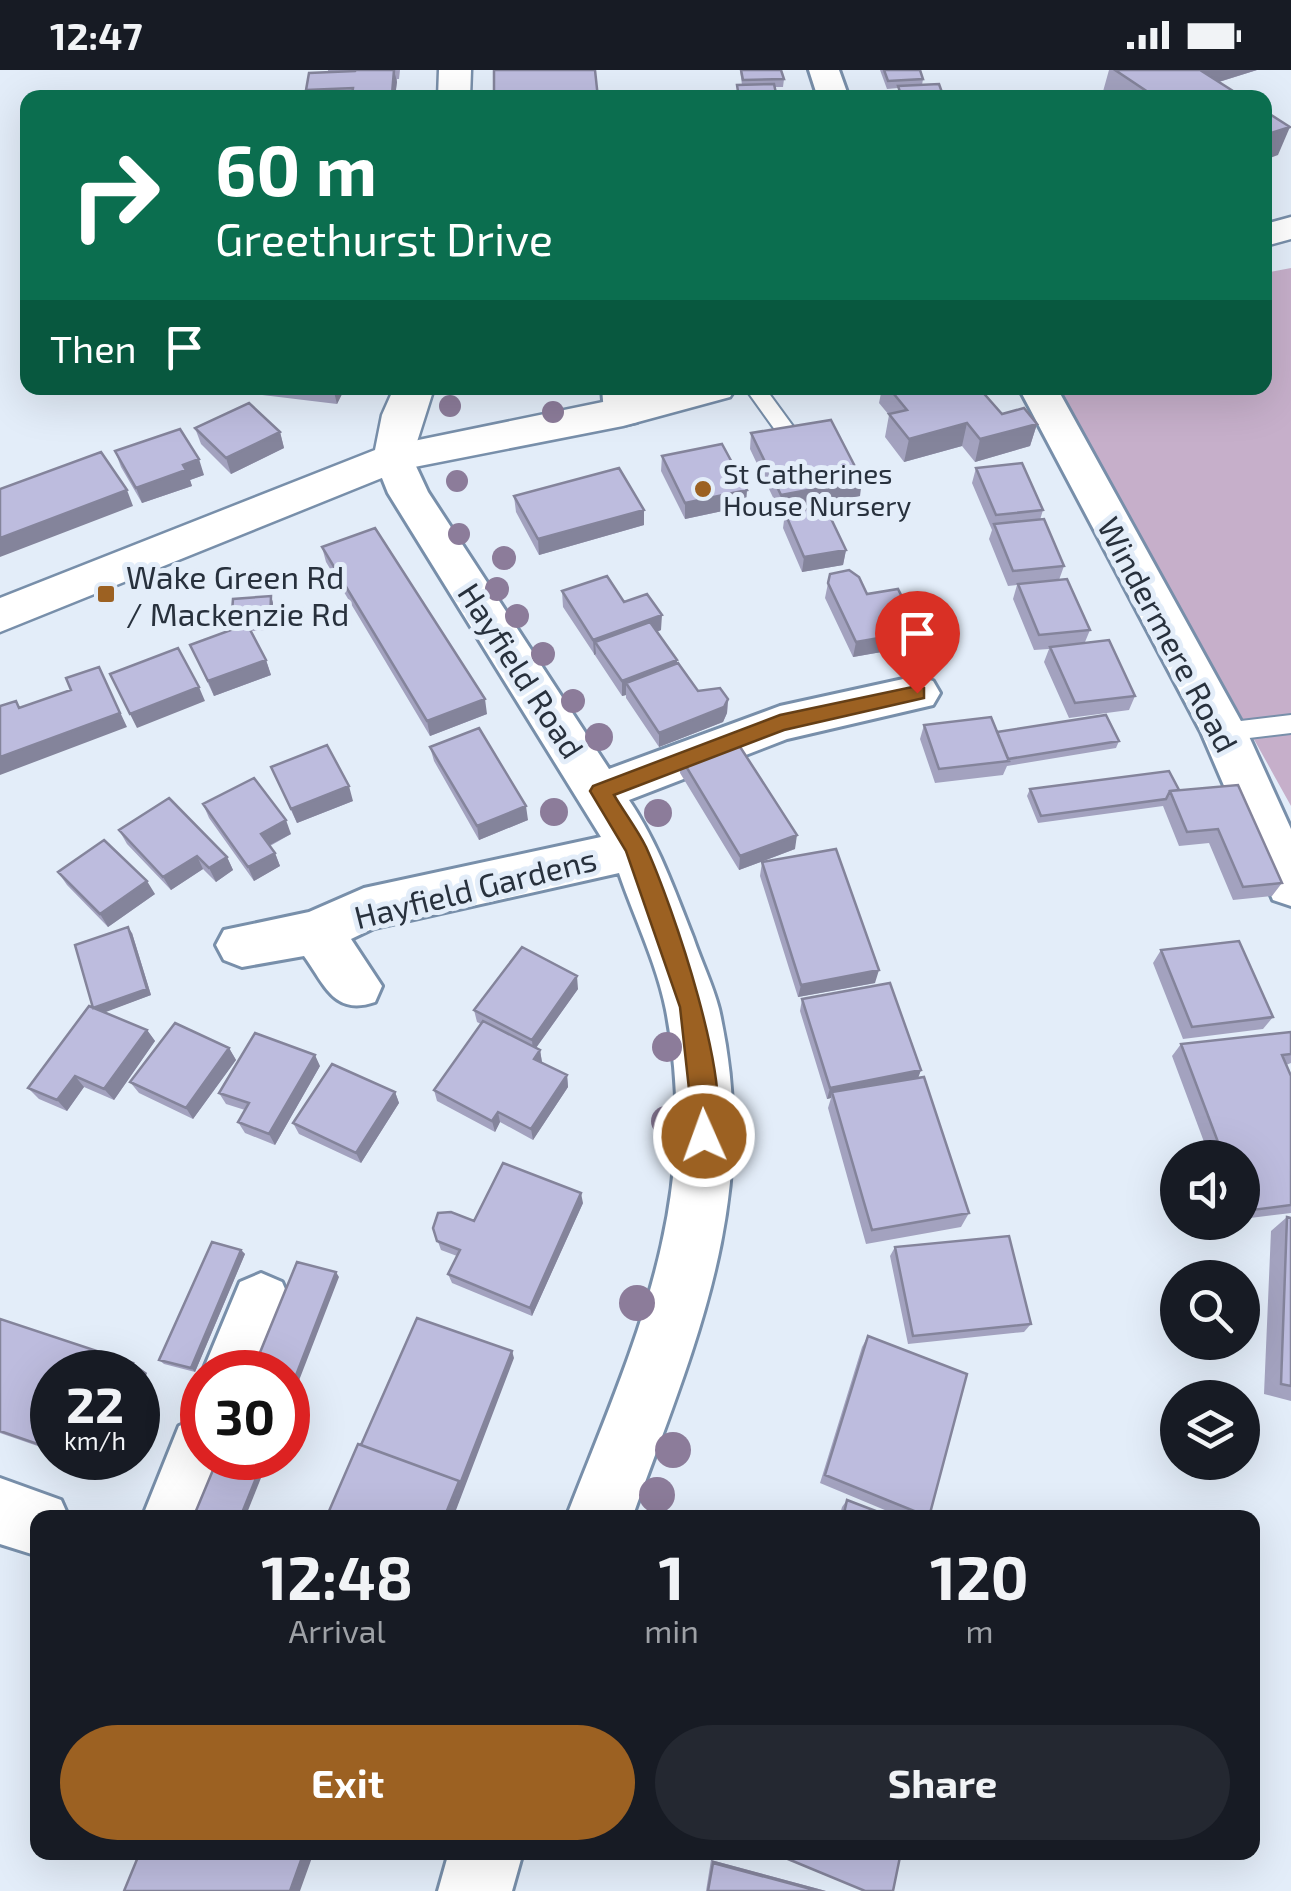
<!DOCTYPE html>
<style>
:root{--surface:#171b24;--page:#242831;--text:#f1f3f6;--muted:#9ea1a6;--accent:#9c6122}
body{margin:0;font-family:"Exo 2",sans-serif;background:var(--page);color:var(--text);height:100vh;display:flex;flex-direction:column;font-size:38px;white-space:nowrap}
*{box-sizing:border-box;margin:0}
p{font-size:32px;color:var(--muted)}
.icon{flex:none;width:55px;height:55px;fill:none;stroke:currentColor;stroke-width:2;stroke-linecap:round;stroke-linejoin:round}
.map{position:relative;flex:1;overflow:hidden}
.panel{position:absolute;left:30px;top:1440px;width:1230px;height:350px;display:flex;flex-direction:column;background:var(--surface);border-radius:20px;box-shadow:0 10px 40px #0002}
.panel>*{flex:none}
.hud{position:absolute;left:20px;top:20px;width:1252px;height:305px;border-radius:20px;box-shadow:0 10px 40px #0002;background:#0b6e4f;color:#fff;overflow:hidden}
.buttons{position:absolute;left:1160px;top:1070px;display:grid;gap:20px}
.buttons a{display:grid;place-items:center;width:100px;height:100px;border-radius:50%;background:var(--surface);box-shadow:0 10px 40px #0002;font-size:50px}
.speed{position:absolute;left:30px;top:1280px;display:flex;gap:20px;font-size:50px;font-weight:700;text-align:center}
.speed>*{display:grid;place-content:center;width:130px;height:130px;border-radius:50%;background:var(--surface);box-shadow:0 10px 40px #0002;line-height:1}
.speed small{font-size:25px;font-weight:400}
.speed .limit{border:15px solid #d22;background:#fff;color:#111}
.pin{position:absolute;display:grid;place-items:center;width:85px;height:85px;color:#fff;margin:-102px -42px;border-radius:50% 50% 50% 0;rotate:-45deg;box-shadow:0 0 10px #0007}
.pin .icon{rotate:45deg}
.me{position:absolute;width:110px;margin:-55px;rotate:358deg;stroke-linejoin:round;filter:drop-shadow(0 0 8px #0008)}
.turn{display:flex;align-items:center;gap:35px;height:210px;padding:0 30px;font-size:45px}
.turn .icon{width:130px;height:130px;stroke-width:2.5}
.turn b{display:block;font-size:70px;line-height:85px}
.then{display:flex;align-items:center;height:95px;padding:0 30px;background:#0003;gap:20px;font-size:38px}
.eta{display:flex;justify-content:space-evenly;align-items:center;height:170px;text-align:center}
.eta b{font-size:60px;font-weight:700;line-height:70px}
.cta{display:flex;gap:20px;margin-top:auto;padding:20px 30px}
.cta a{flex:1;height:115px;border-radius:60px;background:var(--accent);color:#fff;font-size:40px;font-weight:700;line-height:115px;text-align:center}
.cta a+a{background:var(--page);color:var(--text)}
.status{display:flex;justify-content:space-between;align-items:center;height:70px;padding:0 50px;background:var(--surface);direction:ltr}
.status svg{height:28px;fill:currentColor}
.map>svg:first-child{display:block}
.green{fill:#c6afca}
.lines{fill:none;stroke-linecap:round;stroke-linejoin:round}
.service-casing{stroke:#788faa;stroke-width:4}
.minor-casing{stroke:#788faa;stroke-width:6}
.tertiary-casing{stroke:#788faa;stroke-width:5}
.secondary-casing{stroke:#788faa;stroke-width:5}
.service{fill:#fff;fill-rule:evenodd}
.minor{fill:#fff;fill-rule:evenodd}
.tertiary{fill:#fff;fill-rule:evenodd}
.secondary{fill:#fff;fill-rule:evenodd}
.tree{fill:#8c7c9a}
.wall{fill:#a3a2bf}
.shaded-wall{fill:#84849b}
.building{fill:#bdbcde;stroke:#84849b;stroke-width:2.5}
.route{fill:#9c6122;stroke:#653f16;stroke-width:2.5}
.poi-dot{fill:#9c6122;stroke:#e3edf9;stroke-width:4}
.labels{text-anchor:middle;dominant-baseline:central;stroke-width:10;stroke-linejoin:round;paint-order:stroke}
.far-poi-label{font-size:28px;fill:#28313d;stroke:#e3edf9;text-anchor:start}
.poi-label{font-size:32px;fill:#28313d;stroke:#e3edf9;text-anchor:start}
.street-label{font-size:32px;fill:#28313d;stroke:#e3edf9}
</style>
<div class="status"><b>12:47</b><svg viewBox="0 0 49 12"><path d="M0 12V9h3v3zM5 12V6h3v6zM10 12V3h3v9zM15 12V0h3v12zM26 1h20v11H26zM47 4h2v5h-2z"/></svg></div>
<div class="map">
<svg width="1291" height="1821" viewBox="0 0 1291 1821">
<rect width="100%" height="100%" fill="#e3edf9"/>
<path class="green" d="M1291,198V736L1059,318H1265V203Z"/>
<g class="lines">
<g class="service-casing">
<path id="service" d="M745,318H765L795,359L792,364H778Z
M1291,645V663L1224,671L1215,669L1212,662L1215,655L1224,653Z"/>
</g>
<g class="minor-casing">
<path id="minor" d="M809,0H839L849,28H818Z
M602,318H640L642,343L637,352L623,355L609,352L604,343Z
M1019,318H1057L1247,662L1291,759V836L1273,830L1201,662Z
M394,375L408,379L428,422L609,699L780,636L917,606L933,611L940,623L933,635L787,669L629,730C658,773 674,819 693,867C701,891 713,915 719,939C762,1129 695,1274 632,1448H566C634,1273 703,1133 666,940C657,894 634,847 619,803L374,858L351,869L382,916L375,932C334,946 325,915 304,886L242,897L224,890L216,875L224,860L309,842L364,818L601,767L388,423L374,388L380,379Z
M261,1203L282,1212L291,1233L264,1302L202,1303L240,1212Z
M202,1347V1388H231L208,1448H142L179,1356Z
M0,1408L61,1430L69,1448H38V1486L0,1474Z
M449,1782H523L512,1821H438Z"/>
</g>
<g class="tertiary-casing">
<path id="tertiary" d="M1291,147V169L1265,176V154Z
M671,318H736L730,327L623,356L394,401L379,397L373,388L379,379L394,375Z"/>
</g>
<g class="secondary-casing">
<path id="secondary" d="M439,0H471L470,28H438Z
M394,318H434L409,397L0,562V528L375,380L382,345Z"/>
</g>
<use href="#service" class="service"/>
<use href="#minor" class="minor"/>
<use href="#tertiary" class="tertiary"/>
<use href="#secondary" class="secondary"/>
</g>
<g class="tree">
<circle cx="450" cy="336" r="11"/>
<circle cx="553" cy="342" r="11"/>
<circle cx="457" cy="411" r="11"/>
<circle cx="459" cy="464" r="11"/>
<circle cx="504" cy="488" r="12"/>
<circle cx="497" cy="519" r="12"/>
<circle cx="517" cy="546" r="12"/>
<circle cx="543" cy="584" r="12"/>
<circle cx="573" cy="631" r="12"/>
<circle cx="599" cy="667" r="14"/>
<circle cx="554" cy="742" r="14"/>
<circle cx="658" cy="743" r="14"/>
<circle cx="667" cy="977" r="15"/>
<circle cx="666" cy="1051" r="15"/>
<circle cx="637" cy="1233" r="18"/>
<circle cx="673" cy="1380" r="18"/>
<circle cx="657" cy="1425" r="18"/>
</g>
<path class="wall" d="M328,0H400L399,9H397L395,28H308L306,20L328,2Z
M740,0H781L784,9L783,17H775L777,28H737V15H742Z
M880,0H920L923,9L922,15L944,28H899L898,18L887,19Z
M1109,0H1257L1219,12L1244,28H1106L1102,25Z
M244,318H345L337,334L245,323Z
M882,318H979L1002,344L1037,354L1030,376L975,392L962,376L904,392L885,367L889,345L879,333Z
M195,358L280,362L284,378L231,404L201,374Z
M751,363L860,426L779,440L750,379Z
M115,381L204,405L190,410L192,416L142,433L121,397Z
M662,386L746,436L685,449L661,401Z
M976,398L1043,440L1040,450L1064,496L1059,510L1090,560L1085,572L1135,626L1129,640L1069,648L1044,592L1049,579L1034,580L1013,529L1017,515L1008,516L989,469L992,460L972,413Z
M514,426L644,440V455L539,485L516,442Z
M785,443L846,480L843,495L802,502L783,458Z
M322,477L487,644L430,666L326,492Z
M828,513L867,524L916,576L853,587L825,528Z
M562,521L624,532L661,560L657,562L677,590V593L698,621L728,629L727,643L723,652L659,677L626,628V625L622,626L563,537Z
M271,526L273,533L272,560L251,561L266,590L271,605L214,626L190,575L232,559L231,555Z
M924,655L997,662L1119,671L1116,678L1007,696L1003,705L935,713L920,669Z
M430,677L528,750L479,770L434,691Z
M681,688L795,779L739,800L680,703Z
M271,697L353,731L297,753Z
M1030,719L1179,720L1282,813L1272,826L1233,830L1209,773L1179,776L1163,736L1038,753L1027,726Z
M203,734L291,764L270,776L275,783L280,796L254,811L209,748Z
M119,760L227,787L233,800L216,812L203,799L171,820L127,774Z
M762,792L875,913L798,927L760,806Z
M58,802L155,824L108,857L67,815Z
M132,863L151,925L104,942L147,960L155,971L114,1030L84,1017L67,1041L39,1029L28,1018L93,938Z
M1161,880L1273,947L1263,959L1183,969L1153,893Z
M578,919L536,978L540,980L542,993L567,1005L568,1017L533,1070L500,1052L495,1062L437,1031L434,1020L481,954L477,952L474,940Z
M802,929L921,1000L918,1007L969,1143L961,1157L866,1174L828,1038L831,1028L827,1029L800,941Z
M1291,962V993L1286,995L1291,1006V1143L1242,1149V1088H1210L1172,986L1181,974Z
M229,978L236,990L193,1049L139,1023L130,1012Z
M320,996L275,1075L245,1063L238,1052L245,1040L226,1034L219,1023Z
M395,1022L399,1033L361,1093L299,1064L293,1053Z
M583,1133L532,1246L452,1213L448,1204L457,1186L441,1180L433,1158Z
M1287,1147L1291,1148V1331L1264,1324L1271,1161Z
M895,1177L1031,1254L1024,1262L908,1274L890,1186Z
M241,1180L245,1184L195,1302L164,1294L159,1290Z
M0,1249L133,1293L147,1303L138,1322V1302H52V1381L0,1363Z
M868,1266L929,1448H904L820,1413L862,1277Z
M70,1388H105L100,1398Z
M847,1430L894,1448H839L842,1437Z
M711,1790L826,1821H706Z"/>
<path class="shaded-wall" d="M394,0L397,12L395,28H392Z
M1191,0H1257L1183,23Z
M1290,57L1278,85L1265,90V65Z
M333,318H345L337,334Z
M967,353L962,376L904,392L909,369Z
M1037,354L1030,376L975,392L980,369Z
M280,362L284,378L231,404L226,388Z
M199,389L204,405L190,410L192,416L142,433L136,418L183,395Z
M862,410L860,426L779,440L781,425Z
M127,420L133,436L0,487V468Z
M747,420L746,436L685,449V433Z
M644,440V455L539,485L538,469Z
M846,480L843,495L802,502L804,487Z
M271,526L273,533L272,560L270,552Z
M662,545L661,560L602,582L595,572L596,584L594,585L593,570Z
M919,561L916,576L853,587L856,572Z
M266,590L271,605L214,626L208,611Z
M677,590V605L626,613V625L622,626V611Z
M99,597L127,657L0,705V687Z
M199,617L205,631L137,658L130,644Z
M485,629L487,644L430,666L427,651Z
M728,629L727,643L723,652L659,677V663Z
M349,716L353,731L297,753L291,739Z
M526,736L528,750L479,770L477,756Z
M286,750L291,764L266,777L261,764Z
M797,765L795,779L739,800L740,786Z
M275,783L280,796L254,811L248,797Z
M197,786L203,799L171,820L163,807Z
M227,787L233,800L216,812L209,798Z
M147,811L155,824L108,857L100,844Z
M128,857L132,863L151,925L98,945L93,938Z
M879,900L875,913L798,927L801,915Z
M577,906L578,919L533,982L532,970Z
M147,960L155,971L114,1030L104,1019Z
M229,978L236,990L193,1049L186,1038Z
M540,980L542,992L536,1000L534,989Z
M315,985L320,996L275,1075L269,1064Z
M921,1000L917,1011L832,1022L831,1028L827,1029L830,1018Z
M567,1005L568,1017L533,1070L531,1059Z
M75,1006L84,1017L67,1041L57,1030Z
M395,1022L399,1033L361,1093L356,1083Z
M498,1042L500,1052L495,1062L492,1051Z
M581,1123L583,1133L532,1246L530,1238Z
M241,1180L245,1184L195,1302L191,1298Z
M336,1202L339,1207L288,1339V1326Z
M512,1281L514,1288L453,1448H444Z
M133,1293L147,1303L138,1322V1302H128Z
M85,1388H105L100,1398L84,1390Z
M264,1388H269L245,1448H240Z
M304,1782H314L300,1821H290Z
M711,1790L826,1821H818L713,1793Z"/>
<path class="building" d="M356,0H394L392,24L352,25L353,18L306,20L309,3L355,1Z
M494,0H595L598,28H494Z
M741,0H781L784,9L743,10Z
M884,0H920L923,9L888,11Z
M1115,0H1200L1244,28H1157Z
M774,14L777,28H739L737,15Z
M939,14L944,28H902L898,16Z
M1265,41L1290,57L1265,65Z
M889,318H979L1002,344L1024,338L1037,354L980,369L967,353L909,369L889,344L907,340Z
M249,333L280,362L226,388L195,358Z
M831,350L862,410L781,425L751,363Z
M180,359L199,389L183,395L186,400L136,418L115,381Z
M722,374L747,420L685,433L662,386Z
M101,382L127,420L0,468V419Z
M1022,393L1043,440L996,445L976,398Z
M619,398L644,440L538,469L514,426Z
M825,436L846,480L804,487L785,443Z
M1044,449L1064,496L1013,501L994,454Z
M375,458L485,629L427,651L322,477Z
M849,500L859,507L867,524L898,519L919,561L856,572L828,513L830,504Z
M607,506L624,532L647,524L662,545L593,570L562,521Z
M1067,509L1090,560L1039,565L1018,514Z
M271,526L270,552L231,555L233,529Z
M650,552L677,590L622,611L595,572Z
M247,554L266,590L208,611L190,575Z
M1109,570L1135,626L1075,633L1050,577Z
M178,578L199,617L130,644L110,604Z
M678,593L698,621L720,618L728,629L724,637L659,663L626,613Z
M99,597L120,643L0,687V636L16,631L19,638L71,620L66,608Z
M1106,645L1119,671L1008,689L997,662Z
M991,647L1009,691L939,699L924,655Z
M479,658L526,736L477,756L430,677Z
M735,669L797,765L740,786L681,688Z
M327,675L349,716L291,739L271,697Z
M1169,701L1179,720L1170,721L1166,729L1041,746L1030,719Z
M254,708L286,750L261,764L275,783L248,797L203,734Z
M1238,715L1282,813L1243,817L1218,759L1187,762L1170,721Z
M169,728L227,787L209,798L197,786L163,807L119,760Z
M104,770L147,811L100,844L58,802Z
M836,779L879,900L801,915L762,792Z
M128,857L147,919L93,938L75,875Z
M1239,871L1273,947L1192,957L1161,880Z
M522,877L577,906L532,970L474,940Z
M890,913L921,1000L830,1018L802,929Z
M89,936L147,960L104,1019L75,1006L57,1030L28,1018Z
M483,951L540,980L534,989L567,1005L531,1059L498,1042L492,1051L434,1020Z
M175,953L229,978L186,1038L130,1012Z
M1291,962V984L1282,985L1291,1006V1135L1244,1141L1242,1136V1088H1224L1181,974Z
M255,963L315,985L269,1064L238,1052L249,1033L219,1023Z
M332,994L395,1022L356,1083L293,1053Z
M924,1007L969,1143L872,1160L832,1022Z
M503,1093L581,1123L530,1238L448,1204L460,1180L437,1171L433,1158L438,1143L451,1142L474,1151Z
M1287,1147L1291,1148V1316L1281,1314Z
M1009,1166L1031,1254L913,1266L895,1177Z
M212,1172L241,1180L191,1298L159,1290Z
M297,1192L336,1202L288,1326V1302H252Z
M417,1248L512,1281L460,1414L459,1411L361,1375Z
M0,1249L133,1293L128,1302H52V1379L0,1361Z
M868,1266L967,1304L929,1447L825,1405Z
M358,1374L459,1411L444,1448H326Z
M218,1388H264L240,1448H193Z
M847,1430L894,1448H843Z
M140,1782H304L290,1821H124Z
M771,1782H901L893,1821H865Z
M713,1793L818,1821H708Z"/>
<path class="route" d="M917,616L924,618V628L784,660L614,725C624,742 637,759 646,777C671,832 737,1020 713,1074L704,1077L695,1074L680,937L626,781L590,721L593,716L780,645Z"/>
<g class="poi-dot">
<circle cx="703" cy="419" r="10"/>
<rect x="96" y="514" width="20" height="20" rx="5"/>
</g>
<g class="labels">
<g class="far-poi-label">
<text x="723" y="403">St Catherines<tspan x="723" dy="32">House Nursery</tspan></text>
</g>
<g class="poi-label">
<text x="126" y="506">Wake Green Rd<tspan x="126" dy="37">/ Mackenzie Rd</tspan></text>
</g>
<g class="street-label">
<text transform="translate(1169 564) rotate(62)">Windermere Road</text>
<text transform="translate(522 600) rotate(57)">Hayfield Road</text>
<text transform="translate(475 817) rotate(-14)">Hayfield Gardens</text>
</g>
</g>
</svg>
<div class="buttons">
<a><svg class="icon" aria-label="sound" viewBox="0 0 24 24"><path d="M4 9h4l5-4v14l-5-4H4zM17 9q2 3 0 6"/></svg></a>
<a><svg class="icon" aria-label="search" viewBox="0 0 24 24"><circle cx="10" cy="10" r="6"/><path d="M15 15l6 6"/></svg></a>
<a><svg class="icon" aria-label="layers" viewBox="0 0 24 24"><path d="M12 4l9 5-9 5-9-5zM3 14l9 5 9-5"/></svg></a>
</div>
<div class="speed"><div>22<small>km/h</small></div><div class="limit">30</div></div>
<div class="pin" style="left:917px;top:623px;background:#d93025"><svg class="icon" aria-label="arrive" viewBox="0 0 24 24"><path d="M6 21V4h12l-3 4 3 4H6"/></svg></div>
<svg class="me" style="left:704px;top:1066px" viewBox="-20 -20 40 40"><circle r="17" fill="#9c6122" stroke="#fff" stroke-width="3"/><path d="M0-11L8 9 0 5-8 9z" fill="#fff"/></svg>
<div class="hud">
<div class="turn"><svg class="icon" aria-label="right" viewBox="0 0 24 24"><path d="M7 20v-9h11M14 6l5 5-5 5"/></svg><div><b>60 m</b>Greethurst Drive</div></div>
<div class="then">Then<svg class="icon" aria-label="arrive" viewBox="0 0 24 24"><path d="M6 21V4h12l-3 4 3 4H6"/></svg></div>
</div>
<section class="panel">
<div class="eta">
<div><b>12:48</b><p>Arrival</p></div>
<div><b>1</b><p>min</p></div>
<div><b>120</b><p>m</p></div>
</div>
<div class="cta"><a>Exit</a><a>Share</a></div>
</section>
</div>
